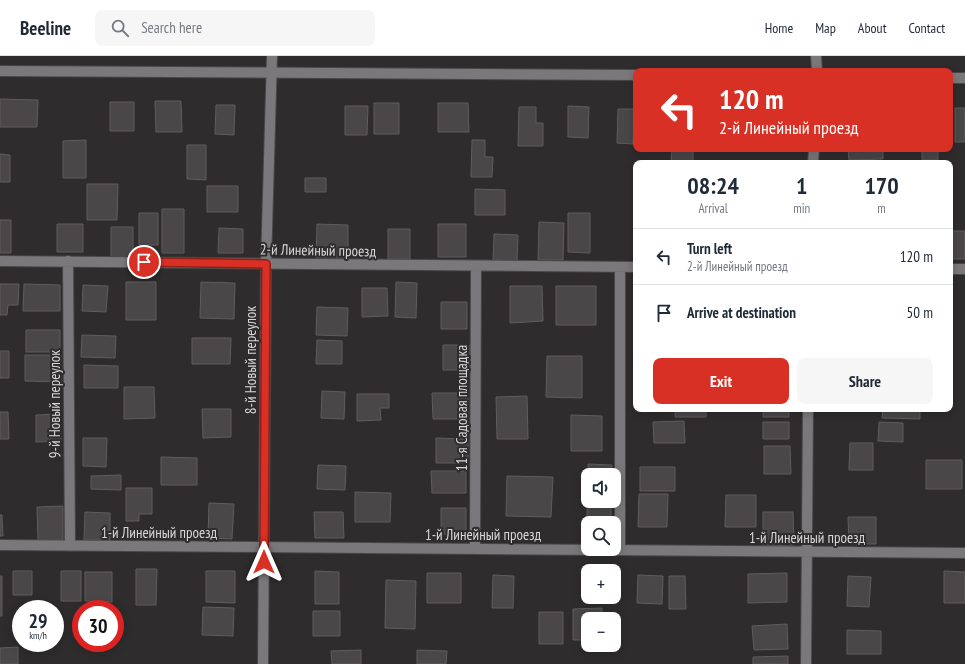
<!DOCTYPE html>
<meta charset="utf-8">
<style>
:root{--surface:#fff;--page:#f6f6f7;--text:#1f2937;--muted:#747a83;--line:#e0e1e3;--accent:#d93025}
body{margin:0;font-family:"PT Sans Narrow",sans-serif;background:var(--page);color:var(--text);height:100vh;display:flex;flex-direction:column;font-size:15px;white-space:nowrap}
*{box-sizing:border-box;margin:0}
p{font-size:13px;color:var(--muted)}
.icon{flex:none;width:22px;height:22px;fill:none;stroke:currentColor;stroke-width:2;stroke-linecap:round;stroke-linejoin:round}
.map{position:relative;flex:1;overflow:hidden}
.sheet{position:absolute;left:633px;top:104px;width:320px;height:252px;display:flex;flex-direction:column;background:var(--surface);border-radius:8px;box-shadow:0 2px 10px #0003}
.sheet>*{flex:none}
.guide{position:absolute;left:633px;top:12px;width:320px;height:84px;border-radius:8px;box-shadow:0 2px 10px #0003;background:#d93025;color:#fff;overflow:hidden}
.tools{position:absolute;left:581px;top:412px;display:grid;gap:8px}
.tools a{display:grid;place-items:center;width:40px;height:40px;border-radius:8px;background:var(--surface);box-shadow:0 2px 10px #0003;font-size:20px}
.speed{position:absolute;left:12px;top:544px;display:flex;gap:8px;font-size:20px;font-weight:700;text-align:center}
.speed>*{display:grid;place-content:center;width:52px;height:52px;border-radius:50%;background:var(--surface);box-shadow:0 2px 10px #0003;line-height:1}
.speed small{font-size:10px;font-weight:400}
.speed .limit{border:6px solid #d22;background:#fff;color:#111}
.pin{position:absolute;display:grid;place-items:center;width:34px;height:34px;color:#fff;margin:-17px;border:2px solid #fff;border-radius:50%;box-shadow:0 1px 4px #0007}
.me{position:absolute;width:44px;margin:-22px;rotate:0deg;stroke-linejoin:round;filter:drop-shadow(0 0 3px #0008)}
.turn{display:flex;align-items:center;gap:14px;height:84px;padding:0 20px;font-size:18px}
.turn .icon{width:52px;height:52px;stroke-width:2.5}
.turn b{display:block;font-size:28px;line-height:34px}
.eta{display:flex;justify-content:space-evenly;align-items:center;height:68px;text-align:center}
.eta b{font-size:24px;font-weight:800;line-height:28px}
.action{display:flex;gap:8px;margin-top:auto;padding:8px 20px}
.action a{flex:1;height:46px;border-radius:8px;background:var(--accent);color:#fff;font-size:16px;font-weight:800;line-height:46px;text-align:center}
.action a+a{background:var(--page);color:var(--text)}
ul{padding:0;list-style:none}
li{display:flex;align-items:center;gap:12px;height:56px;padding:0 20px;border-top:1px solid var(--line)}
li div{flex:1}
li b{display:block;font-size:15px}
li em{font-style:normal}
header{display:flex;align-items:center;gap:24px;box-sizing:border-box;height:56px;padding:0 20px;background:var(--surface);border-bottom:1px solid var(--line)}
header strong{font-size:19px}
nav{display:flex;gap:22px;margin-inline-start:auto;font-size:14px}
.search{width:280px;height:36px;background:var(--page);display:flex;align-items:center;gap:10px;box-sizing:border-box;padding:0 14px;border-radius:8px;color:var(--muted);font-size:15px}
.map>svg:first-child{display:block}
.building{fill:#4a4749;stroke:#605d5f}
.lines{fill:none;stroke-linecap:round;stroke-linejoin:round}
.street-casing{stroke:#494748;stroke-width:12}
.secondary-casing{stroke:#494748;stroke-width:12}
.street{stroke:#7a787a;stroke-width:10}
.secondary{stroke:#7a787a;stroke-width:10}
.route-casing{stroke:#8d1f18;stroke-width:10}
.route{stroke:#d93025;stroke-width:7}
.labels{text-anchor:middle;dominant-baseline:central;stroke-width:4;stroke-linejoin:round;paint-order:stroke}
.street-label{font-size:15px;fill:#d8d7d8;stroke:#2f2c2e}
</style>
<header>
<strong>Beeline</strong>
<div class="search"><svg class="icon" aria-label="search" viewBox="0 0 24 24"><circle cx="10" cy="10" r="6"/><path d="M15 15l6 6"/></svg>Search here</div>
<nav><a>Home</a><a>Map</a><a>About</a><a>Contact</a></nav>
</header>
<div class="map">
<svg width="965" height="608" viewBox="0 0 965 608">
<rect width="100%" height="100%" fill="#2f2c2e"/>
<path class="building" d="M0,43L38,44L37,71H0Z
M155,45H181L182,76H156Z
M110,46H134V75H110Z
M374,47H399V78H374Z
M438,47H468L469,76H438Z
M216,49H235L234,79L215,78Z
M345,50H368L367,79H345Z
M568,50L589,51L588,82L568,81Z
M519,51H536V67H543V90H518Z
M955,52H965V86H955Z
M618,53H634L633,88L617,87Z
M86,84V122H63V85Z
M472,84H485V101H493L492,121H471Z
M187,89H206V124L187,123Z
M672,93H693V107H671Z
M848,93H883V103L849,104Z
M922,93H938V104H922Z
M0,98L10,99V126H0Z
M305,122H326V136H305Z
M87,128H118L117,164H87Z
M207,130H238V156H207Z
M475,133L505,134V159H475Z
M162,153H184V197H162Z
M139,157H158V189H139Z
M568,157H590V197L568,196Z
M0,164H11V197H0Z
M539,166L564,167L563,204H538Z
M57,168H83V196H57Z
M317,168L348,169V203L316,202Z
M438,168H466V201H438Z
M111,171H133V201H111Z
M219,172L243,173V197H218Z
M388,173H410V203H388Z
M950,175H965V203H950Z
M494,178L518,179L517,205L493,204Z
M126,226H156V264H126Z
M201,226L235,227L234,263L200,262Z
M396,226L417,227L416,262L395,261Z
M0,228H19L18,249H8L7,259H0Z
M24,228L60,229V255H23Z
M83,229L108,230L106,256L82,255Z
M510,230H542L543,265L510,267Z
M556,230H596V269H556Z
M362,232H387L388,260L362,261Z
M441,246H467V273H441Z
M317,251L348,252L347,280L316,279Z
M26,274H60V296H26Z
M82,279L116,280L115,302L81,301Z
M192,282H231L230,308H192Z
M317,284L342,285V308H316Z
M443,289H469V314H443Z
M0,295H9V322H0Z
M25,299H61V326L25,325Z
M547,300H582V342L546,341Z
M84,309L118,310V332H84Z
M124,331H154L155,362L124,363Z
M322,335L345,336L344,363L321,362Z
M432,337H468V363H433Z
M357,338H389V352H380L381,364L357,365Z
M527,340L528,383H497L496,341Z
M202,353H231V381L203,382Z
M675,353H706V361H675Z
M763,353H789V361H763Z
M883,353H920V363L882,362Z
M0,356H8L9,383H0Z
M60,358L61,385L36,386V359Z
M571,359L602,360V395H571Z
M684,365L685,387H654L653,366Z
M763,366H789V383H763Z
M879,366L903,367V386L878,385Z
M83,382H107L106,411L83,410Z
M436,382L468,383V407H436Z
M850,387H873V414H849Z
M764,390H790L791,418H764Z
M161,401L197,402V429H161Z
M926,404H962V433H926Z
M588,408L612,409L611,419H588V445H611V466L587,465Z
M318,409L346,410L345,434L317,433Z
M640,411H675V435H640Z
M431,415H466V437H432Z
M121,419V434L91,433V420Z
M507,420L553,421L551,461L506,460Z
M126,432H152V458H139V465H126Z
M355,436L391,437L390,466H355Z
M639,438H668L667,471H638Z
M726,439H756V471H725Z
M209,447L234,448L232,483L208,482Z
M63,450V484H38L37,451Z
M441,452H466V479L441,478Z
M85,456L110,457V484H84Z
M314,456H343L344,482H315Z
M763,456H793L794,489L763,490Z
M0,459H2L3,480H0Z
M848,461H876V488H849Z
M136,513H157L156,549H136Z
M13,515H32V539H13Z
M61,515H81V545H61Z
M206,515H235V547L206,546Z
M315,515L339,516V548H315Z
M944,515L965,516V547H944Z
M85,516H112V546L85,545Z
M427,517H461V547H427Z
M787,517V546L748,547V518Z
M493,519L514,520L513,552H492Z
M638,519L663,520L662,548L637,547Z
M0,520H2V560H0Z
M669,520H685L686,553H669Z
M848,520L871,521L869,551L847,550Z
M386,524L416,525L415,573L385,572Z
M203,551L234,552L233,580L202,579Z
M602,552V563H588V584H573V553Z
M313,555H340V580H313Z
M539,556H563V588H539Z
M787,568L788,593L754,594L752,570Z
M847,574L881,575V598H847Z
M18,591V608H0V592Z
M361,594V608H332L331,595Z
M417,594L447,595L446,608H417Z
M788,600V608H753V601Z"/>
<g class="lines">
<g class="street-casing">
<path id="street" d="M816,0L817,15
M813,107L814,93
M0,205L636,211
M68,205L70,490
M950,213H965
M0,489L965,497
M475,493L476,210
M620,494V211
M263,608L266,208L272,0
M806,608L808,353"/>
</g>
<g class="secondary-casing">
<path id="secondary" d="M0,15L636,19
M950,22H965"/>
</g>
<use href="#street" class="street"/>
<use href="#secondary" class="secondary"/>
</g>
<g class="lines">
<g class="route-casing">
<path id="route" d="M144,206L266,208L264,506"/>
</g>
<use href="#route" class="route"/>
</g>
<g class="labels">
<g class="street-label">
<text transform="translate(318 194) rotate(1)">2-й Линейный проезд</text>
<text transform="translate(250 304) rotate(-90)">8-й Новый переулок</text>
<text transform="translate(54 348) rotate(-90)">9-й Новый переулок</text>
<text transform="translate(461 352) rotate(-90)">11-я Садовая площадка</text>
<text x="159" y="476">1-й Линейный проезд</text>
<text x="483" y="478">1-й Линейный проезд</text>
<text x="807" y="481">1-й Линейный проезд</text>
</g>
</g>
</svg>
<div class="tools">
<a><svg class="icon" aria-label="sound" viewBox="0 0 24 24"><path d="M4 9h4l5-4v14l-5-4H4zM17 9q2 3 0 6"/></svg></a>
<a><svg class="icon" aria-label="search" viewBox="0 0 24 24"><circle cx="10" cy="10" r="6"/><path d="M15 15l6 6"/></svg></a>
<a>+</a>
<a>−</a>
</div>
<div class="speed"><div>29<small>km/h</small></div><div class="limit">30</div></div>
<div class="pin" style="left:144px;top:206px;background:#d93025"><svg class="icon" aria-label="arrive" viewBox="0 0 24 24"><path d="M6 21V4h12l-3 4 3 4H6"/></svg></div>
<svg class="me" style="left:264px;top:506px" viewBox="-20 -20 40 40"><path d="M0-17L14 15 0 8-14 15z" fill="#d93025" stroke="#fff" stroke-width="4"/></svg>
<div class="guide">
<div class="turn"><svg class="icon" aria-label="left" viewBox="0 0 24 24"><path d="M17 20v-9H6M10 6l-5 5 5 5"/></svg><div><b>120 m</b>2-й Линейный проезд</div></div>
</div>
<section class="sheet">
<div class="eta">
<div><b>08:24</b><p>Arrival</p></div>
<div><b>1</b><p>min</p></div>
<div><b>170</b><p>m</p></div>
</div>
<ul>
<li><svg class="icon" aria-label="left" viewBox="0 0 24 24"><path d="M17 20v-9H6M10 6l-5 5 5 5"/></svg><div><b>Turn left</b><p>2-й Линейный проезд</p></div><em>120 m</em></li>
<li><svg class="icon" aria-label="arrive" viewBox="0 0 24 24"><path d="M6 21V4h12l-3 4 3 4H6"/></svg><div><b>Arrive at destination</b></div><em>50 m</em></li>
</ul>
<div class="action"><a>Exit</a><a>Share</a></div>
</section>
</div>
